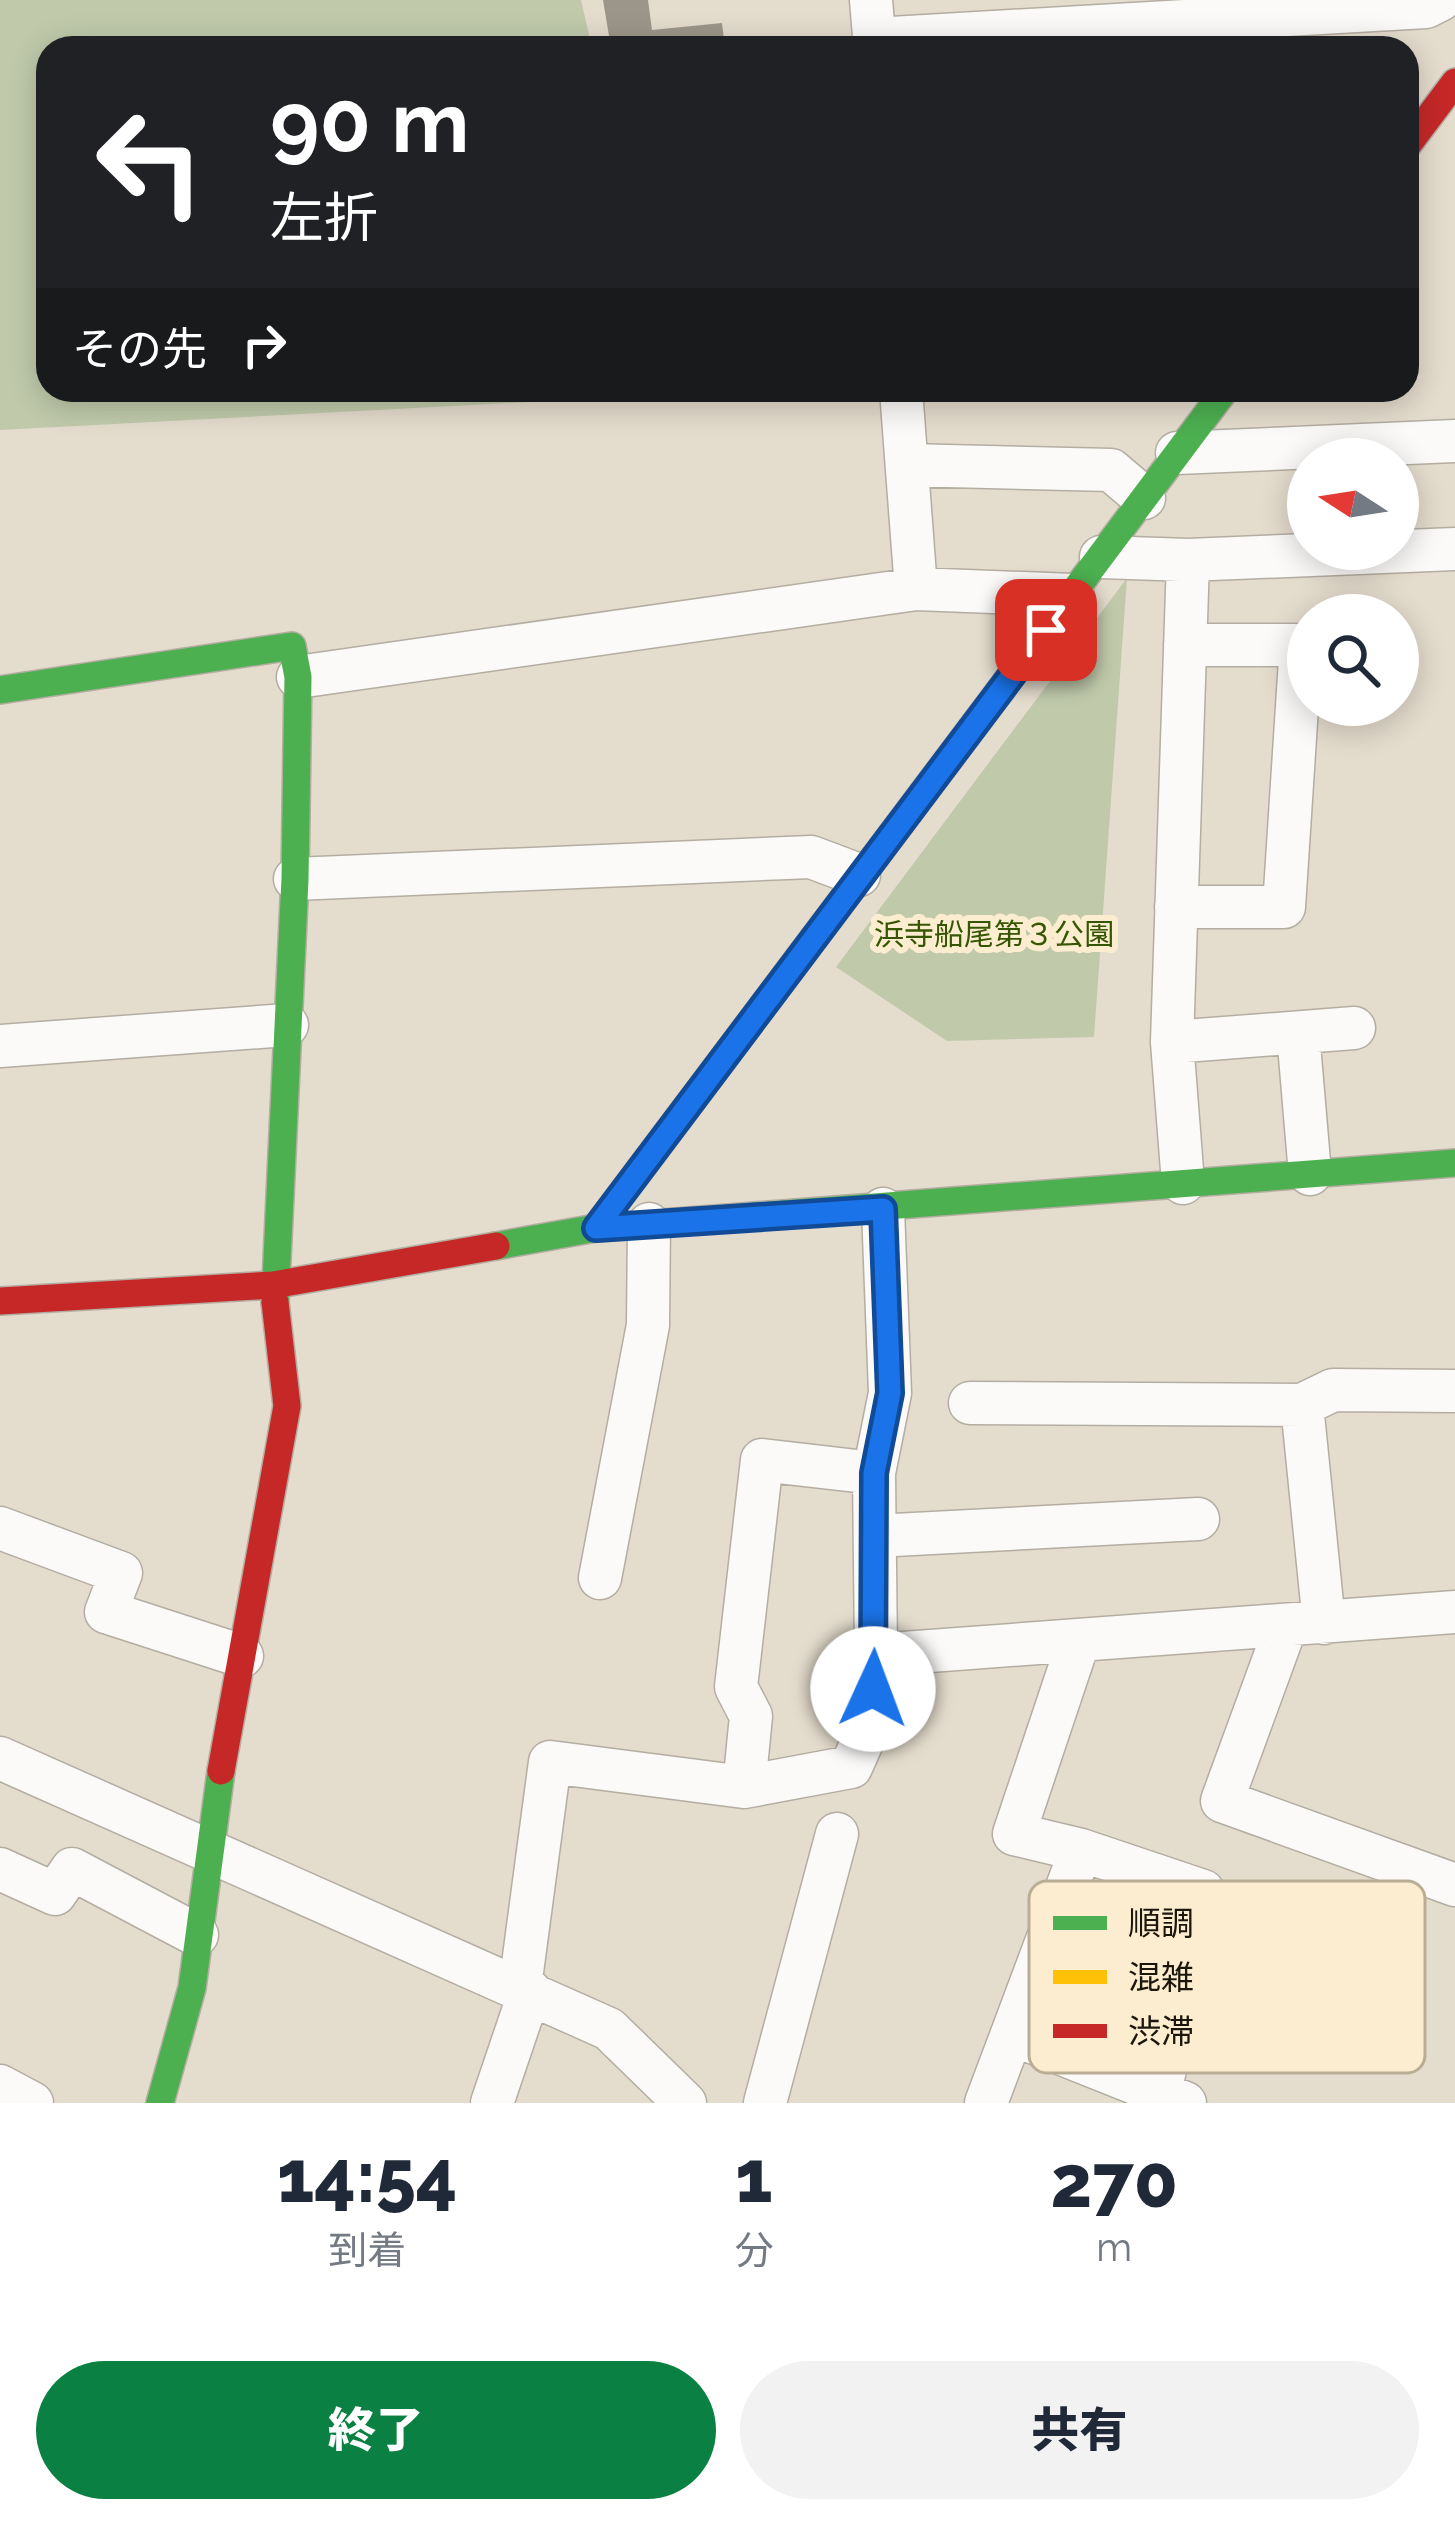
<!DOCTYPE html>
<html lang="ja">
<meta charset="utf-8">
<style>
:root{--surface:#fff;--page:#f2f2f3;--text:#1f2937;--muted:#747a83;--accent:#0b8043}
body{margin:0;font-family:Raleway,"Noto Sans JP",sans-serif;background:var(--page);color:var(--text);height:100vh;display:flex;flex-direction:column;font-size:45px;white-space:nowrap}
*{box-sizing:border-box;margin:0}
p{font-size:39px;color:var(--muted)}
.icon{flex:none;width:66px;height:66px;fill:none;stroke:currentColor;stroke-width:2;stroke-linecap:round;stroke-linejoin:round}
.map{position:relative;height:2103px;overflow:hidden}
.sheet{display:flex;flex-direction:column;background:var(--surface);flex:1}
.sheet>*{flex:none}
.hud{position:absolute;left:36px;top:36px;width:1383px;height:366px;border-radius:36px;box-shadow:0 6px 30px #0003;background:#202124;color:#fff;overflow:hidden}
.needle{width:78px;rotate:282deg}
.tools{position:absolute;left:1287px;top:438px;display:grid;gap:24px}
.tools a{display:grid;place-items:center;width:132px;height:132px;border-radius:50%;background:var(--surface);box-shadow:0 6px 30px #0003;font-size:60px}
.pin{position:absolute;display:grid;place-items:center;width:102px;height:102px;color:#fff;margin:-51px;border-radius:24px;box-shadow:0 6px 18px #0006}
.me{position:absolute;width:132px;margin:-66px;rotate:2deg;stroke-linejoin:round;filter:drop-shadow(0 0 9px #0008)}
.turn{display:flex;align-items:center;gap:42px;height:252px;padding:0 36px;font-size:54px}
.turn .icon{width:156px;height:156px;stroke-width:2.5}
.turn b{display:block;font-size:84px;line-height:102px}
.then{display:flex;align-items:center;height:114px;padding:0 36px;background:#0003;gap:24px;font-size:45px}
.eta{display:flex;justify-content:space-evenly;align-items:center;height:204px;text-align:center}
.eta b{font-size:72px;font-weight:800;line-height:84px}
.action{display:flex;gap:24px;margin-top:auto;padding:24px 36px}
.action a{flex:1;height:138px;border-radius:72px;background:var(--accent);color:#fff;font-size:48px;font-weight:800;line-height:138px;text-align:center}
.action a+a{background:var(--page);color:var(--text)}
.map>svg:first-child{display:block}
.green{fill:#c0caab}
.building{fill:#9c968a}
.lines{fill:none;stroke-linecap:round;stroke-linejoin:round}
.street-casing{stroke:#b4ada2;stroke-width:45}
.fast-casing{stroke:#b4ada2;stroke-width:30}
.slow-casing{stroke:#b4ada2;stroke-width:30}
.jam-casing{stroke:#b4ada2;stroke-width:30}
.street{stroke:#fbfaf8;stroke-width:42}
.fast{stroke:#4caf50;stroke-width:27}
.slow{stroke:#ffc107;stroke-width:27}
.jam{stroke:#c62828;stroke-width:27}
.route-casing{stroke:#114b97;stroke-width:30}
.route{stroke:#1a73e8;stroke-width:21}
.labels{text-anchor:middle;dominant-baseline:central;stroke-width:12;stroke-linejoin:round;paint-order:stroke}
.park-label{font-size:30px;fill:#355602;stroke:#fcedd0}
.key{fill:#fcedd0;stroke:#b9ad96;stroke-width:3}
.key-label{font-size:33px;fill:#1c170d}
</style>
<div class="map">
<svg width="1455" height="2103" viewBox="0 0 1455 2103">
<rect width="100%" height="100%" fill="#e4dccd"/>
<path class="green" d="M0,0H581L592,48H48V390H606V398L0,430Z
M1127,578L1094,1037L947,1041L836,967Z"/>
<path class="building" d="M603,0H648L652,30L722,23L725,48H611Z"/>
<g class="lines">
<g class="street-casing">
<path id="street" d="M871,0L875,48
M874,39L1426,7L1440,0
M901,390L916,589
M1177,453L1455,441
M907,465L1111,470L1144,498
M1101,557L1188,560L1455,549
M298,677L916,589L1073,595
M295,879L811,857L859,875
M1176,907H1284L1301,645H1185
M1298,1033L1310,1174
M1172,1042L1354,1028
M0,1046L287,1025
M1183,1183L1172,1042L1188,560
M970,1403L1302,1405
M0,1528L121,1573L106,1612L242,1656
M875,1536L1198,1519
M600,1578L648,1325L649,1224
M1324,1623L1302,1405L1333,1390L1455,1391
M1286,1626L1222,1801L1455,1885
M876,1655L1455,1612
M0,1758L609,2029L685,2103
M744,1787L751,1716L736,1687L762,1460L874,1473
M1081,1850L1203,1891L1160,2093
M0,1869L55,1894L72,1869L197,1935
M1183,1984L1362,2038
M520,1987L550,1762L744,1787L851,1767L871,1722L876,1655L874,1473L890,1393L883,1209
M1012,2034L1185,2103
M0,2086L32,2103
M492,2103L530,1991
M765,2103L837,1834
M986,2103L1081,1850L1014,1834L1078,1643"/>
</g>
<g class="fast-casing">
<path id="fast" d="M0,690L292,646L298,677L295,879L275,1302
M998,693L1225,390
M496,1246L596,1228L1455,1163
M160,2103L192,1988L221,1771"/>
</g>
<g class="slow-casing">
<path id="slow" d="M596,1228L998,693"/>
</g>
<g class="jam-casing">
<path id="jam" d="M1407,146L1455,82
M0,1301L273,1285L496,1246
M221,1771L287,1406L275,1302"/>
</g>
<use href="#street" class="street"/>
<use href="#fast" class="fast"/>
<use href="#slow" class="slow"/>
<use href="#jam" class="jam"/>
</g>
<g class="lines">
<g class="route-casing">
<path id="route" d="M873,1689L874,1473L890,1393L883,1209L596,1228L1046,630"/>
</g>
<use href="#route" class="route"/>
</g>
<g class="labels">
<g class="park-label">
<text x="994" y="934">浜寺船尾第３公園</text>
</g>
</g>
<rect x="1029" y="1881" width="396" height="192" rx="18" class="key"/>
<rect x="1053" y="1916" width="54" height="14" fill="#4caf50"/>
<rect x="1053" y="1970" width="54" height="14" fill="#ffc107"/>
<rect x="1053" y="2024" width="54" height="14" fill="#c62828"/>
<g class="key-label">
<text x="1128" y="1935">順調</text>
<text x="1128" y="1989">混雑</text>
<text x="1128" y="2043">渋滞</text>
</g>
</svg>
<div class="tools">
<a><svg class="needle" viewBox="-14 -14 28 28"><path d="M0-13l5 13h-10z" fill="#e53935"/><path d="M0 13l5-13h-10z" fill="#747a83"/></svg></a>
<a><svg class="icon" aria-label="search" viewBox="0 0 24 24"><circle cx="10" cy="10" r="6"/><path d="M15 15l6 6"/></svg></a>
</div>
<div class="pin" style="left:1046px;top:630px;background:#d93025"><svg class="icon" aria-label="arrive" viewBox="0 0 24 24"><path d="M6 21V4h12l-3 4 3 4H6"/></svg></div>
<svg class="me" style="left:873px;top:1689px" viewBox="-20 -20 40 40"><circle r="19" fill="#fff"/><path d="M0-13L10 11 0 6-10 11z" fill="#1a73e8"/></svg>
<div class="hud">
<div class="turn"><svg class="icon" aria-label="left" viewBox="0 0 24 24"><path d="M17 20v-9H6M10 6l-5 5 5 5"/></svg><div><b>90 m</b>左折</div></div>
<div class="then">その先<svg class="icon" aria-label="right" viewBox="0 0 24 24"><path d="M7 20v-9h11M14 6l5 5-5 5"/></svg></div>
</div>
</div>
<section class="sheet">
<div class="eta">
<div><b>14:54</b><p>到着</p></div>
<div><b>1</b><p>分</p></div>
<div><b>270</b><p>m</p></div>
</div>
<div class="action"><a>終了</a><a>共有</a></div>
</section>
